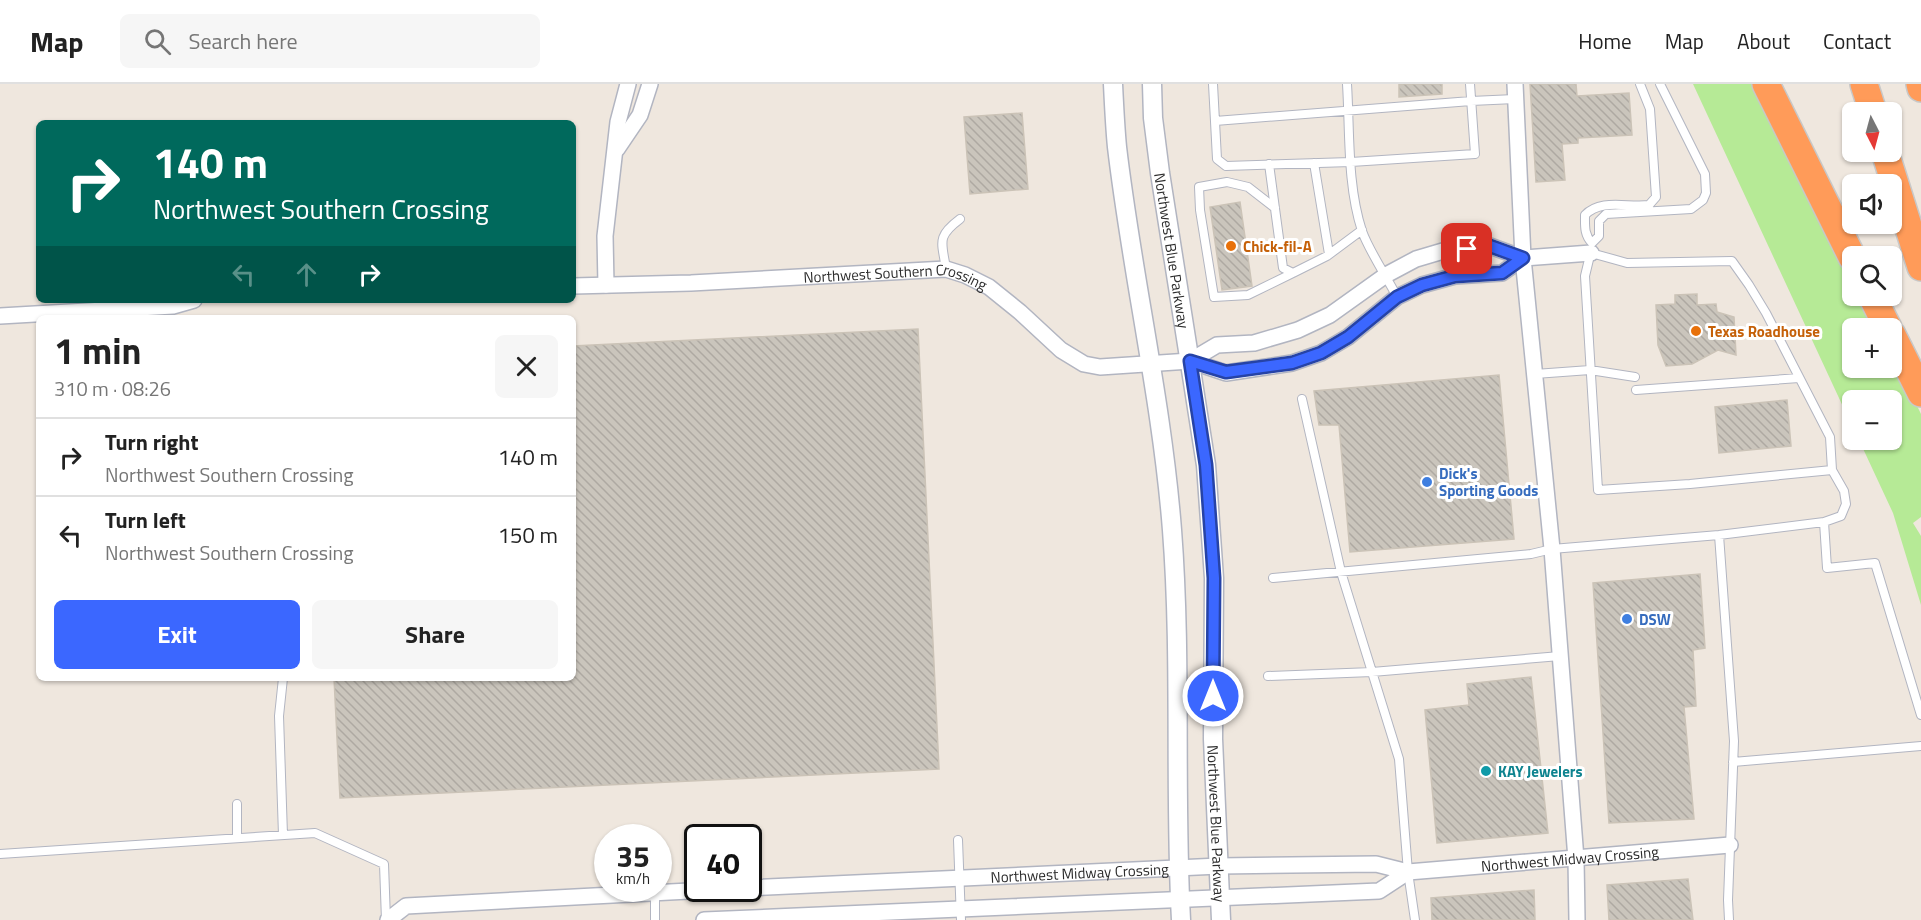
<!DOCTYPE html>
<meta charset="utf-8">
<style>
:root{--surface:#fff;--page:#f6f6f6;--text:#222;--muted:#767676;--line:#e0e0e0;--accent:#3b67ff}
body{margin:0;font-family:"Titillium Web",sans-serif;background:var(--page);color:var(--text);height:100vh;display:flex;flex-direction:column;font-size:22px;white-space:nowrap}
*{box-sizing:border-box;margin:0}
p{font-size:20px;color:var(--muted)}
.icon{flex:none;width:33px;height:33px;fill:none;stroke:currentColor;stroke-width:2;stroke-linecap:round;stroke-linejoin:round}
.map{position:relative;flex:1;overflow:hidden}
.drawer{position:absolute;left:36px;top:231px;width:540px;height:366px;display:flex;flex-direction:column;background:var(--surface);border-radius:9px;box-shadow:0 2px 4px #0004}
.drawer>*{flex:none}
.hud{position:absolute;left:36px;top:36px;width:540px;height:183px;border-radius:9px;box-shadow:0 2px 4px #0004;background:#00695c;color:#fff;overflow:hidden}
.needle{width:39px;rotate:174deg}
.fabs{position:absolute;left:1842px;top:18px;display:grid;gap:12px}
.fabs a{display:grid;place-items:center;width:60px;height:60px;border-radius:9px;background:var(--surface);box-shadow:0 2px 4px #0004;font-size:30px}
.speed{position:absolute;left:594px;top:740px;display:flex;gap:12px;font-size:30px;font-weight:700;text-align:center}
.speed>*{display:grid;place-content:center;width:78px;height:78px;border-radius:50%;background:var(--surface);box-shadow:0 2px 4px #0004;line-height:1}
.speed small{font-size:15px;font-weight:400}
.speed .limit{border:3px solid #111;border-radius:9px;background:#fff;color:#111}
.pin{position:absolute;display:grid;place-items:center;width:51px;height:51px;color:#fff;margin:-26px;border-radius:12px;box-shadow:0 3px 9px #0006}
.me{position:absolute;width:66px;margin:-33px;rotate:0deg;stroke-linejoin:round;filter:drop-shadow(0 0 4px #0008)}
.turn{display:flex;align-items:center;gap:21px;height:126px;padding:0 18px;font-size:27px}
.turn .icon{width:78px;height:78px;stroke-width:2.5}
.turn b{display:block;font-size:42px;line-height:51px}
.lanes{display:flex;align-items:center;height:57px;padding:0 18px;background:#0003;justify-content:center;gap:30px;direction:ltr}
.lanes .off{opacity:.35}
.round{display:grid;place-items:center;flex:none;width:63px;height:63px;border-radius:9px;background:var(--page)}
.head{display:flex;align-items:center;justify-content:space-between;height:102px;padding:0 18px}
h1{font-size:36px;font-weight:700;line-height:45px}
.button{display:flex;gap:12px;margin-top:auto;padding:12px 18px}
.button a{flex:1;height:69px;border-radius:9px;background:var(--accent);color:#fff;font-size:24px;font-weight:700;line-height:69px;text-align:center}
.button a+a{background:var(--page);color:var(--text)}
ul{padding:0;list-style:none}
li{display:flex;align-items:center;gap:18px;height:78px;padding:0 18px;border-top:2px solid var(--line)}
li div{flex:1}
li b{display:block;font-size:22px}
li em{font-style:normal}
header{display:flex;align-items:center;gap:36px;box-sizing:border-box;height:84px;padding:0 30px;background:var(--surface);border-bottom:2px solid var(--line)}
header strong{font-size:28px}
nav{display:flex;gap:33px;margin-inline-start:auto;font-size:21px}
.search{width:420px;height:54px;background:var(--page);display:flex;align-items:center;gap:15px;box-sizing:border-box;padding:0 21px;border-radius:9px;color:var(--muted);font-size:22px}
.map>svg:first-child{display:block}
.grass{fill:#b6ea96}
.building{fill:url(#building-back-hatch);stroke:#cbc3b7;stroke-width:1.5}
.lines{fill:none;stroke-linecap:round;stroke-linejoin:round}
.service-casing{stroke:#b2b5c1;stroke-width:10}
.minor-casing{stroke:#b2b5c1;stroke-width:18}
.tertiary-casing{stroke:#b2b5c1;stroke-width:21}
.motorway-casing{stroke:#c8c8c8;stroke-width:30}
.service{stroke:#fff;stroke-width:8}
.minor{stroke:#fff;stroke-width:15}
.tertiary{stroke:#fff;stroke-width:18}
.motorway{stroke:#ff9b59;stroke-width:27}
.route-casing{stroke:#2643a6;stroke-width:15}
.route{stroke:#3b67ff;stroke-width:10}
.food-dot{fill:#e8710a;stroke:#fff;stroke-width:2}
.shop-dot{fill:#3f7fe0;stroke:#fff;stroke-width:2}
.culture-dot{fill:#0f9aa8;stroke:#fff;stroke-width:2}
.labels{text-anchor:middle;dominant-baseline:central;stroke-width:6;stroke-linejoin:round;paint-order:stroke}
.food-label{font-size:15px;font-weight:bold;fill:#c56008;stroke:#fff;text-anchor:start}
.street-label{font-size:15px;fill:#2c2c2c;stroke:#fff}
.shop-label{font-size:15px;font-weight:bold;fill:#366cbe;stroke:#fff;text-anchor:start}
.culture-label{font-size:15px;font-weight:bold;fill:#0d838f;stroke:#fff;text-anchor:start}
</style>
<header>
<strong>Map</strong>
<div class="search"><svg class="icon" aria-label="search" viewBox="0 0 24 24"><circle cx="10" cy="10" r="6"/><path d="M15 15l6 6"/></svg>Search here</div>
<nav><a>Home</a><a>Map</a><a>About</a><a>Contact</a></nav>
</header>
<div class="map">
<svg width="1921" height="836" viewBox="0 0 1921 836">
<defs>
<pattern id="building-back-hatch" width="6" height="6" patternUnits="userSpaceOnUse" patternTransform="scale(1.5)"><rect width="6" height="6" fill="#cac5bc"/><path d="M-1 5l2 2M0 0l6 6M5-1l2 2" fill="none" stroke="#aea9a2"/></pattern>
</defs>
<rect width="100%" height="100%" fill="#efe7de"/>
<path class="grass" d="M1693,0H1753L1852,193V212H1862L1878,244H1852V284H1892V271L1921,330V433L1913,439L1921,452V521L1893,429L1859,356H1892V316H1852V342Z"/>
<path class="building" d="M1399,0H1442V10L1399,13Z
M1530,0H1576L1577,12L1629,9L1632,51L1578,54V59L1562,60L1565,96L1536,98Z
M1022,29L1028,105L970,110L964,33Z
M1240,118L1252,202L1222,206L1210,123Z
M1697,210V221L1716,220L1717,228L1734,233L1736,271L1718,266L1692,280L1666,282L1658,261L1656,221L1675,220V211Z
M918,245L939,685L340,714L334,594H573V262Z
M1499,291L1514,455L1350,468L1339,341H1319L1314,307Z
M1787,316L1791,362L1719,369L1715,323Z
M1700,490L1705,564L1693,566L1696,622L1684,623L1694,735L1609,739L1593,499Z
M1531,593L1548,749L1437,759L1425,626L1469,621L1467,600Z
M1688,795L1693,836H1609L1607,801Z
M1534,806L1535,836H1432L1431,814Z"/>
<g class="lines">
<g class="service-casing">
<path id="service" d="M1213,0L1217,75L1226,82L1351,78L1475,70L1470,0
M1347,0C1350,48 1347,101 1362,147C1369,167 1387,193 1397,213
M1640,0L1650,25L1656,113L1649,121C1628,124 1601,114 1585,131C1585,142 1584,151 1592,159L1599,152V137L1606,130L1691,125L1703,116L1706,109L1705,90L1660,0
M1215,37L1471,17L1515,15
M1314,79L1329,170
M1269,80L1283,184L1293,189L1327,172L1362,146
M1275,124L1248,103L1227,98L1199,103L1200,126L1214,213L1248,211L1293,189
M1591,167L1585,192L1598,406L1690,400L1832,386
M946,185C942,158 936,153 960,135
M1535,290L1590,286L1635,293
M1636,306L1799,294
M1302,315L1341,488L1399,675L1408,788L1415,836
M1824,438L1827,484L1875,479L1921,631
M1719,451L1734,657L1728,816L1729,836
M1273,494L1531,470L1552,465L1719,451L1824,438L1841,432L1846,420L1844,407L1832,386L1830,353L1766,229L1749,201L1732,177L1627,179L1591,169
M1268,592L1372,588L1560,572
M283,594L279,632L283,751
M1733,678L1921,662
M237,720V754
M958,756L961,836
M0,770L315,749L384,780L386,836
M655,808V836"/>
</g>
<g class="minor-casing">
<g id="minor">
<path d="M1515,0L1523,174L1552,465L1576,775L1577,836"/>
<path d="M617,65L640,31L650,0"/>
<path d="M606,201L605,152L618,38L628,0"/>
<path id="s1" d="M573,202L691,199L946,185L965,191L989,203L1020,228L1061,266L1084,280L1100,283L1190,277L1226,289L1292,279L1321,269L1348,253L1397,213L1422,201L1455,192L1502,189L1523,174"/>
<path d="M0,232L173,222L194,216"/>
<path d="M1190,277L1217,261L1254,259L1298,246L1330,231L1386,191L1416,175L1443,167L1490,162L1523,174L1591,169"/>
<path id="s2" d="M748,804L1219,782L1376,780L1408,788L1730,761"/>
<path d="M388,836L406,822L746,804"/>
<path d="M704,836L1379,807L1408,788"/>
</g>
</g>
<g class="tertiary-casing">
<g id="tertiary">
<path d="M1113,0C1114,21 1115,42 1117,63C1132,191 1162,317 1172,446C1182,575 1174,706 1181,836"/>
<path id="s3" d="M1152,0L1153,34L1160,89L1206,381L1214,494L1213,655L1221,836"/>
</g>
</g>
<g class="motorway-casing">
<path id="motorway" d="M1766,0L1852,173
M1864,0L1873,28
M1920,0L1921,4
M1885,68L1921,183
M1872,212L1888,244
M1892,251L1921,309"/>
</g>
<use href="#service" class="service"/>
<use href="#minor" class="minor"/>
<use href="#tertiary" class="tertiary"/>
<use href="#motorway" class="motorway"/>
</g>
<g class="lines">
<g class="route-casing">
<path id="route" d="M1213,612L1214,494L1206,381L1190,277L1226,288L1292,279L1321,269L1348,253L1397,213L1422,201L1455,192L1502,189L1523,174L1490,162L1467,165"/>
</g>
<use href="#route" class="route"/>
</g>
<g class="food-dot">
<circle cx="1231" cy="162" r="6"/>
<circle cx="1696" cy="247" r="6"/>
</g>
<g class="shop-dot">
<circle cx="1427" cy="398" r="6"/>
<circle cx="1627" cy="535" r="6"/>
</g>
<circle class="culture-dot" cx="1486" cy="687" r="6"/>
<g class="labels">
<g class="food-label">
<text x="1243" y="162">Chick-fil-A</text>
<text x="1708" y="247">Texas Roadhouse</text>
</g>
<g class="street-label">
<text stroke="none"><textPath href="#s3" startOffset="168">Northwest Blue Parkway</textPath></text>
<text stroke="none"><textPath href="#s1" startOffset="324">Northwest Southern Crossing</textPath></text>
<text stroke="none"><textPath href="#s3" startOffset="744">Northwest Blue Parkway</textPath></text>
<text stroke="none"><textPath href="#s2" startOffset="824">Northwest Midway Crossing</textPath></text>
<text stroke="none"><textPath href="#s2" startOffset="332">Northwest Midway Crossing</textPath></text>
</g>
<g class="shop-label">
<text x="1439" y="389">Dick's<tspan x="1439" dy="17">Sporting Goods</tspan></text>
<text x="1639" y="535">DSW</text>
</g>
<g class="culture-label">
<text x="1498" y="687">KAY Jewelers</text>
</g>
</g>
</svg>
<div class="fabs">
<a><svg class="needle" viewBox="-14 -14 28 28"><path d="M0-13l5 13h-10z" fill="#e53935"/><path d="M0 13l5-13h-10z" fill="#767676"/></svg></a>
<a><svg class="icon" aria-label="sound" viewBox="0 0 24 24"><path d="M4 9h4l5-4v14l-5-4H4zM17 9q2 3 0 6"/></svg></a>
<a><svg class="icon" aria-label="search" viewBox="0 0 24 24"><circle cx="10" cy="10" r="6"/><path d="M15 15l6 6"/></svg></a>
<a>+</a>
<a>−</a>
</div>
<div class="speed"><div>35<small>km/h</small></div><div class="limit">40</div></div>
<div class="pin" style="left:1467px;top:165px;background:#d93025"><svg class="icon" aria-label="arrive" viewBox="0 0 24 24"><path d="M6 21V4h12l-3 4 3 4H6"/></svg></div>
<svg class="me" style="left:1213px;top:612px" viewBox="-20 -20 40 40"><circle r="17" fill="#3b67ff" stroke="#fff" stroke-width="3"/><path d="M0-11L8 9 0 5-8 9z" fill="#fff"/></svg>
<div class="hud">
<div class="turn"><svg class="icon" aria-label="right" viewBox="0 0 24 24"><path d="M7 20v-9h11M14 6l5 5-5 5"/></svg><div><b>140 m</b>Northwest Southern Crossing</div></div>
<div class="lanes"><svg class="icon off" aria-label="left" viewBox="0 0 24 24"><path d="M17 20v-9H6M10 6l-5 5 5 5"/></svg><svg class="icon off" aria-label="ahead" viewBox="0 0 24 24"><path d="M12 20V5M6 11l6-6 6 6"/></svg><svg class="icon" aria-label="right" viewBox="0 0 24 24"><path d="M7 20v-9h11M14 6l5 5-5 5"/></svg></div>
</div>
<section class="drawer">
<div class="head"><div><h1>1 min</h1><p>310 m · 08:26</p></div><a class="round"><svg class="icon" aria-label="close" viewBox="0 0 24 24"><path d="M6 6l12 12M18 6L6 18"/></svg></a></div>
<ul>
<li><svg class="icon" aria-label="right" viewBox="0 0 24 24"><path d="M7 20v-9h11M14 6l5 5-5 5"/></svg><div><b>Turn right</b><p>Northwest Southern Crossing</p></div><em>140 m</em></li>
<li><svg class="icon" aria-label="left" viewBox="0 0 24 24"><path d="M17 20v-9H6M10 6l-5 5 5 5"/></svg><div><b>Turn left</b><p>Northwest Southern Crossing</p></div><em>150 m</em></li>
</ul>
<div class="button"><a>Exit</a><a>Share</a></div>
</section>
</div>
